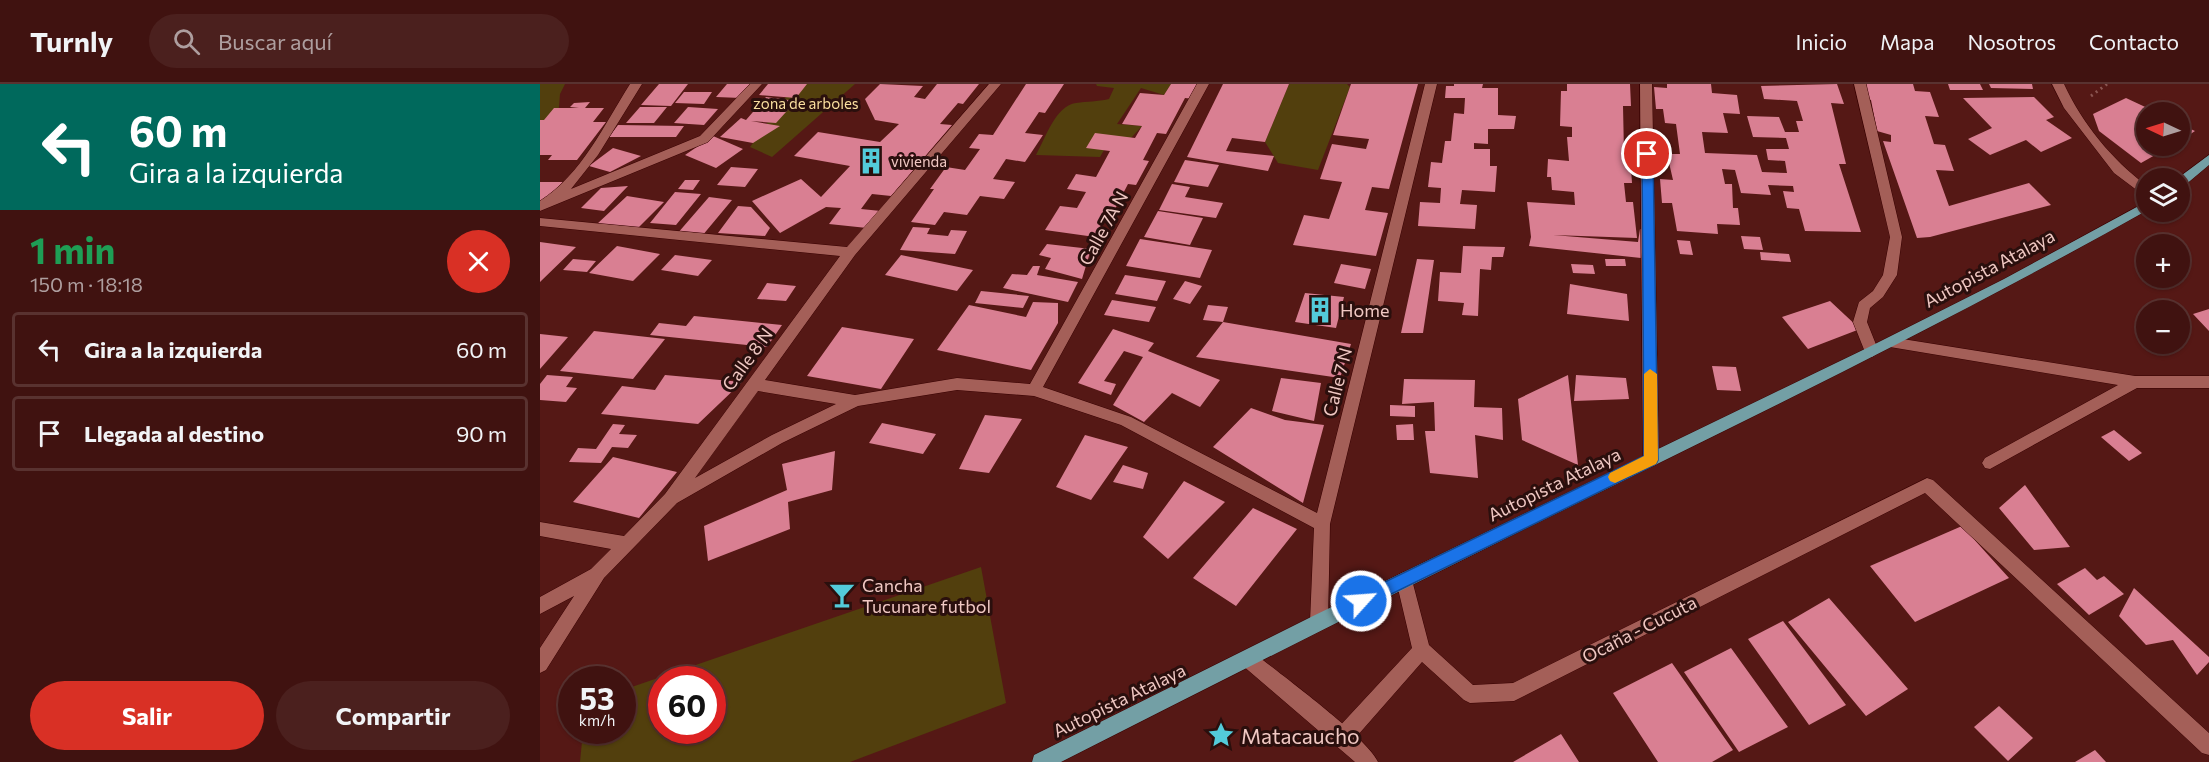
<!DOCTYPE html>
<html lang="es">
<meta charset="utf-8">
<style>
:root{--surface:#401210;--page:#4b201e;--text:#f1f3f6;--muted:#ae9e9f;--line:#593230;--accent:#d93025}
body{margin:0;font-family:Commissioner,sans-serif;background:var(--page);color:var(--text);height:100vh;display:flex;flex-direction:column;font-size:22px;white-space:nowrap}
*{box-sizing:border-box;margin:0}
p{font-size:20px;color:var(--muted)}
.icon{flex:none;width:33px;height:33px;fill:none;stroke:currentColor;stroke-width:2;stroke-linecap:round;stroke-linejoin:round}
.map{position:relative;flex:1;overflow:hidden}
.side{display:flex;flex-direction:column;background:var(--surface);width:540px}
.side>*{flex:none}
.top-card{background:#00695c;color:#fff;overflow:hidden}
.needle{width:39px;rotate:274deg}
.tools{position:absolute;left:1596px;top:18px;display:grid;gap:12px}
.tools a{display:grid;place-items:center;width:54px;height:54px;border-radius:50%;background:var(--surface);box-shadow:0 2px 4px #0004,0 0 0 2px var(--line);font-size:30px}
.speed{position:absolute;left:18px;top:582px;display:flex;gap:12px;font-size:30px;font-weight:700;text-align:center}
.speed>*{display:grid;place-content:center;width:78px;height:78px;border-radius:50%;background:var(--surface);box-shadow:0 2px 4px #0004,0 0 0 2px var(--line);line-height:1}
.speed small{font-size:15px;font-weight:400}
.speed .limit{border:9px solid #d22;background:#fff;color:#111}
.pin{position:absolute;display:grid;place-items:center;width:51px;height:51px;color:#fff;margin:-26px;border:3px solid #fff;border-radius:50%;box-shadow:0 2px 6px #0007}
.me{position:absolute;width:66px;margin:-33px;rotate:64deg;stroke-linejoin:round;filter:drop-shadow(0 0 4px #0008)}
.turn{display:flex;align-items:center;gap:21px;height:126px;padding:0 30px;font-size:27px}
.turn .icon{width:78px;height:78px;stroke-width:2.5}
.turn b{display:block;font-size:42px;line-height:51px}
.round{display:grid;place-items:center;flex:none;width:63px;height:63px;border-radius:32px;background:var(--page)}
.overview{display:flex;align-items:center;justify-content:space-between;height:102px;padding:0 30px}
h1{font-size:36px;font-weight:700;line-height:45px;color:#1e9e55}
.cta{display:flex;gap:12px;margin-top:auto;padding:12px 30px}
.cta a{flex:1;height:69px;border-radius:36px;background:var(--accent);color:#fff;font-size:24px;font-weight:700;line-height:69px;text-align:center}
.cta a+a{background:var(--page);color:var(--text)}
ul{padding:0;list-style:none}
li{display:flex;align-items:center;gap:18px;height:75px;margin:0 12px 9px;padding:0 18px;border:3px solid var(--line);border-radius:6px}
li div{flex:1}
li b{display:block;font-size:22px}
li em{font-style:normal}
header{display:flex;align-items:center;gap:36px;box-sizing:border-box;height:84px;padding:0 30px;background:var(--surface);border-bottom:2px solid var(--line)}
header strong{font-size:28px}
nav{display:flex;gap:33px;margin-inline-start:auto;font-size:21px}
.search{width:420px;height:54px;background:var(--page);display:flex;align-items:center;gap:15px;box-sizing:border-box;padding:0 21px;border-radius:33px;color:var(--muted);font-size:22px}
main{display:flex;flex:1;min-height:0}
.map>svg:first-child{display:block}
.green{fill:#523f0d;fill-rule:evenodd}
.building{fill:#d97f92}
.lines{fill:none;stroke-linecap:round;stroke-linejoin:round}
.minor-casing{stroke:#380000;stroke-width:1}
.tertiary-casing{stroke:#380000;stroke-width:1}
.primary-casing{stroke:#380000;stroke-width:1}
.path{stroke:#8a5551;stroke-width:3;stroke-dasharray:2 4;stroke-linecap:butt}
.minor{fill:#a45f58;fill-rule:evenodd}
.tertiary{fill:#a45f58;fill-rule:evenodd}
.primary{fill:#739fa5;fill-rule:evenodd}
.route{fill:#1a73e8;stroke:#114b97;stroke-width:1.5}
.slow{fill:#f59e0b}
.labels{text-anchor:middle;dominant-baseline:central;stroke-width:6;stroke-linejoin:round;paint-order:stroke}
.far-park-label{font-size:15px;fill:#fade9f;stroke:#2a0f0d}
.far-poi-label{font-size:15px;fill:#f0c8c3;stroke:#2a0f0d;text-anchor:start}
.street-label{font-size:18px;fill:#f0c8c3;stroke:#2a0f0d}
.poi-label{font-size:18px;fill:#f0c8c3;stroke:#2a0f0d;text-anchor:start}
.near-poi-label{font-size:21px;fill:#f0c8c3;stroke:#2a0f0d;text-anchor:start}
</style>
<header>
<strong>Turnly</strong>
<div class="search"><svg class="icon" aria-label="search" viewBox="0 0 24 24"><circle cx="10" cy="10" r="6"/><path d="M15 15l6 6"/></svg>Buscar aquí</div>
<nav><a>Inicio</a><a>Mapa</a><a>Nosotros</a><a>Contacto</a></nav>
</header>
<main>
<section class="side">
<div class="top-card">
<div class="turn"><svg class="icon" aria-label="left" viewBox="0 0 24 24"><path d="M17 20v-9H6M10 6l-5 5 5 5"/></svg><div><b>60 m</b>Gira a la izquierda</div></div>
</div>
<div class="overview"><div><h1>1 min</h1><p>150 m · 18:18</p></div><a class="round" style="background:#d93025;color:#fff"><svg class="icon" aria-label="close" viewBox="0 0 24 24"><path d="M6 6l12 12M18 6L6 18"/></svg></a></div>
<ul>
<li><svg class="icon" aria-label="left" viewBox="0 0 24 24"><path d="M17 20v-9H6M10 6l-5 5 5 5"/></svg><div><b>Gira a la izquierda</b></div><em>60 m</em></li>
<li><svg class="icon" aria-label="arrive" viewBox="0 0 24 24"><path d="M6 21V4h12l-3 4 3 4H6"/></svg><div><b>Llegada al destino</b></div><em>90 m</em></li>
</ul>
<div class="cta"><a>Salir</a><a>Compartir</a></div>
</section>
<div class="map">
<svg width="1669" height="678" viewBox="0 0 1669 678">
<rect width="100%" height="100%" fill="#551815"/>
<path class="green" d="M0,0H25L20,10L18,35L0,41Z
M255,0H315L232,73L210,63Z
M556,0H631L624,11L601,4L577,40L602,42L591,54L564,66L560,73L496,71C505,55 516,21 536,19C547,17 557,18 569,15L574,4L557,2Z
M749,0H807L810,3L778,86L738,79L725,58Z
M441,483L466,619L310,678H40L43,647L82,646L83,606ZM122,596H172V646H122Z"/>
<path class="building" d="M119,0H148L131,22L101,21Z
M187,0H213L201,14L176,13Z
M228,0H267L256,14L219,11Z
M340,0L383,2L374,13L385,15L397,0H439L423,20L418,19L400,40L412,41L351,112L332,110L321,125L341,127L327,144L289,140L301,124L286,123L240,149L212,117L261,95L281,113L310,82L254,72L278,48L340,58L359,40L335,36L325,15Z
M486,0H524L505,29L499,28L485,49L503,51L485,78L466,75L453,95L475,98L464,115L440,112L427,131L404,128L395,141L371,138L394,105H390L406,83L425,86L440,65L429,64L439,50L453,51Z
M631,0H661L654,15L645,14L626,50L617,49L603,76L609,77L596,101L588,100L574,127L569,126L555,153L505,146L520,122L537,124L546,108L527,105L536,90L556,93L570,67L546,64L555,49L595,54L602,42L582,40L600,9L624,11Z
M683,0H749L725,58L692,54L686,67L734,72L728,87L647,73Z
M811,0H878L849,105L832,103L825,126L848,129L836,172L753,161L764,131L789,135L802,98L780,95L792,60L826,65L829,55L793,51Z
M914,0H943L942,4H958V31L976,32L974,45H948V60L934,59V65H950V82H957L955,108L922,106L920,120L937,121L935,145L878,142L880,118L900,119L901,104L888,103L891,78L902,79L905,57H911L914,29L924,30L925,14H905L906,2H914Z
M1027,0H1090L1091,22H1083L1084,69H1090L1092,99H1084L1086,118H1093L1097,154L1013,151L1098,158L1100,145L1106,146L1101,174L989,162L991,153L987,118L1035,121L1034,108L1012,106L1011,93H1007L1008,75L1029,77L1027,53H1032V43L1020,42L1021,7H1027Z
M1127,0H1171L1172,9L1197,11L1200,30L1183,29L1188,49L1162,48L1165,69L1217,71L1222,88L1247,89L1245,77L1228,76L1226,65H1249L1246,54L1213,53L1207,32L1239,33L1245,48H1259L1256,37H1263L1257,17L1224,15L1221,2L1297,0L1304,20L1291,19L1306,80H1299L1321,148L1265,147L1259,125L1247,124L1243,107L1254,108L1253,102L1228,101L1231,111L1201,109L1195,86L1182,85L1185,100H1192L1193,124H1198L1200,141L1177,140L1178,150L1137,147L1132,119H1122L1120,95L1133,96L1127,70H1140L1136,40L1125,39L1123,25H1116L1114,3L1127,4Z
M1326,0H1373L1375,7L1390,8L1399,33L1385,32L1394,60L1405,61L1414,87L1396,86L1409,122L1489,99L1511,121L1390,153L1377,154L1343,57L1351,58V51L1337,47L1331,16L1327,15L1324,4H1327Z
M1408,0H1440L1443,6H1410Z
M1449,0H1492L1493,5L1451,4Z
M144,8H172L164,20L135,19Z
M226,13L256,17L236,39L211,37L240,42L213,59L180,53L201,34L206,36Z
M1494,13L1514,33L1506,36L1532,54L1501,68L1486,56L1450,71L1428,55L1452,44L1423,14Z
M1586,14L1616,28H1606V62H1631L1601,79L1559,47L1553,30Z
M50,18L45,24H64L53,38H66L37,76H8L12,71H0V36H4L14,24H39L30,23L34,19Z
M100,23H127L114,39H86Z
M148,23L178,25L164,41L134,39Z
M1640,40L1655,47L1640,57Z
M78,41L144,42L136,53H69Z
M173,52L203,65L176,84L145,71Z
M73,64L101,72L70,88L49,82Z
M645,76L679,81L668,103L634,98Z
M191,83L218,85L205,103L177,101Z
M145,96H160L153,106L138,105Z
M0,98H23L0,122Z
M632,100L650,103L645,113L683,119L676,134L619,126Z
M88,102L64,127L41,124L61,104Z
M135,108L161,110L136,141L110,139Z
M87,112L124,118L95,147L57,140Z
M169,113L192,116L162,152L137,150Z
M198,122L211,123L230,144L225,152L178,149Z
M618,127L663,134L650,161L604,153Z
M373,143L390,144L387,150L408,152L411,146L427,147L415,170L360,166Z
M1201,152L1220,153L1223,166L1204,165Z
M600,155L672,166L660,194L586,182Z
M1137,156L1150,157L1153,171L1140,170Z
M0,158L36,163L0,198Z
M507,160L551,165L542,195L505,185L511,174L499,171Z
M77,162L120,170L93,197L49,189Z
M923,162L965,163L963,173H952L951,186L940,185L938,232L922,231L924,219L898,217L900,188L921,189Z
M1220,168L1249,170L1251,178L1221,176Z
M135,171L172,176L158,192L121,186Z
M361,171L433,186L417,207L345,191Z
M33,175L56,177L47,188L23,186Z
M877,175L894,176L883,249H861Z
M1065,175H1085L1086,182H1066Z
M801,180L831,185L825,205L794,199Z
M1031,180L1053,181L1055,190L1033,189Z
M493,182H500L497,191L538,198L528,218L463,204L472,190L487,191Z
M585,191L626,197L617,217L575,210Z
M645,197L662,202L650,220L633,215Z
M227,199L256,202L246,217L217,215Z
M1030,200L1087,210L1089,237L1027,230Z
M441,207L489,212L483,224L435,219Z
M765,209L804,213L796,244L755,238Z
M572,216L616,223L609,238L564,231Z
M1290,217L1320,245L1268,265L1242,233Z
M493,218L518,219V239L491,286L397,266L429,221L486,233Z
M668,221L688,223L683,238L663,236Z
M1669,225V247L1653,230Z
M154,232L242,241L227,263L110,251L119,239L146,242Z
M683,238L811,260L800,294L656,273Z
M302,243L374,255L341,305L267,292Z
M573,245L614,259L608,267L680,296L660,323L632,309L604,338L573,321L603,273L584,267L564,297L576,300L571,311L538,299Z
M54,247L125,255L93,295L20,287Z
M0,250L28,253L0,285Z
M1172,282L1196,283L1201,307L1177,306Z
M7,291L33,293L26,303L37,304L26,318L0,316V300Z
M125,291L202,298L158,340L61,330L82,302L115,306Z
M1028,291L1038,381L982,356L978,315Z
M1036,291L1086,294L1089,315L1034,317Z
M741,294L781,299L774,337L732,327Z
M864,295L935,296L934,323L962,324L963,356L935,351L938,394L890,389L885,347H895L894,318L862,320Z
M850,321L875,322V333L850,332Z
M711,324L745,336L784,341L763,419L673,363Z
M445,331L482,335L449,389L419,385Z
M342,339L396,350L383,370L329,359Z
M73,340L85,341L79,350L97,351L88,364L72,363L61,379L29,378L38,364L56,365Z
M873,340L874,356H857L856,341Z
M1574,346L1602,369L1589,377L1561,353Z
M545,351L588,363L551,416L516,403Z
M295,367L292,406L248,418L250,445L168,477L164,442L247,406L242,380Z
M73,373L137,388L99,434L33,418Z
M583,381L608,389L603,405L573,398Z
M644,397L685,418L628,475L603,453Z
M1485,401L1530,463L1494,466L1459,424Z
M713,424L757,445L696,522L653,494Z
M1422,442L1469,494L1375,538L1330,482Z
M1545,484L1557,496L1564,492L1584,510L1549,531L1517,500Z
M1594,504L1669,573V578L1657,591L1633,556L1606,561L1579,532Z
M1289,514L1368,605L1326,632L1248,538Z
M1243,537L1306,621L1269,641L1208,555Z
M1191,564L1248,643L1199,668L1144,588Z
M1132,579L1193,666L1172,678H1118L1073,609Z
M1459,622L1493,654L1468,677L1434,643Z
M1021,650L1039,678H973Z
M1555,666L1566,678H1535Z"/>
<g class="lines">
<g class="minor-casing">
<path id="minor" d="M90,0H102L58,71L31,105L160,52L210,0H222L168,58L0,127V117C42,90 64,41 90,0Z
M449,0H461L315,171L225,296L315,311L417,294L490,300L657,0H669L503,303L591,333L777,429L885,0H897L790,440L788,538L785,544L779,546L773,544L770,538L774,444L581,341L494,312L417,306L318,322L242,359L137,419L64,494L6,586L0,589V564L34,512L0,530V513L51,485L71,465L0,452V438L84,452L125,410L300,172L0,142V134L307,163ZM218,307L296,320L232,351L155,394Z
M1100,0H1112L1119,376L1116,381L1111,382L1106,381L1103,376Z
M1314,0H1326L1362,153L1357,191L1343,213L1330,224L1327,238L1339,268L1332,273L1325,268L1313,238L1319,218L1333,207L1343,191L1350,153Z
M1512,0H1524C1542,39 1572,76 1606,101V111L1602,110L1574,89L1524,24Z
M1350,253L1595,292H1669V304H1597L1450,385L1445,384L1442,379L1445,374L1578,301L1350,263L1343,258Z
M1387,394L1393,396L1669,649V671L1662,669L1385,409L974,617L930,619L924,616L882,578L810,660L803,662L796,660L794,653L796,646L872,564L856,496L858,491L864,488L870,491L872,496L889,561L933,601L973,599Z"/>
</g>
<g class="tertiary-casing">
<path id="tertiary" d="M708,566L714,569C739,589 828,654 838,678H815L702,581L699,575L702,569Z"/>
</g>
<g class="primary-casing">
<path id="primary" d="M1669,71V81L1644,102L1640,103L1638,94Z
M1606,118V127C1412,236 1213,333 1013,431C849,512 685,595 521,678H492L494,671L773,532L1327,264L1464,195Z"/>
</g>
<path class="path" d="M1551,12L1567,0"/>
<use href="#minor" class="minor"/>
<use href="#tertiary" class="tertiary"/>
<use href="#primary" class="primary"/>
</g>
<path class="route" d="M1107,67L1113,70L1118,376L1116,380L827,522L821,524L816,522L814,517L816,512L1104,372L1102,70Z"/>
<path class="slow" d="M1110,285L1117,290L1118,376L1116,380L1075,399L1070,397L1068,393L1070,389L1104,372V290Z"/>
<defs>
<g id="building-bare" transform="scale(2.07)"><path d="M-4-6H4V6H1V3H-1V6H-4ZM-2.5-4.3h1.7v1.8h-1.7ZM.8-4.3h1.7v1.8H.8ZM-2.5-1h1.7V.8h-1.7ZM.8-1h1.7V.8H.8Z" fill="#53cbda" stroke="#2a0f0d" stroke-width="2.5" paint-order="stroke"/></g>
<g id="bar-bare" transform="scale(2.07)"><path d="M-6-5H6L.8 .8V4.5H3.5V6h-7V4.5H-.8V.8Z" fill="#53cbda" stroke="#2a0f0d" stroke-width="2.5" paint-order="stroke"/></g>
<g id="sight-bare" transform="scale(2.07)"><path d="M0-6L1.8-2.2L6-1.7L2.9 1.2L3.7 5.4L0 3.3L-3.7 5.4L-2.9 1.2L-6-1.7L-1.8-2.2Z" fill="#53cbda" stroke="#2a0f0d" stroke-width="2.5" paint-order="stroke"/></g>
</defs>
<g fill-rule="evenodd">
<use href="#building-bare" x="331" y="77"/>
<use href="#building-bare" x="780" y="226"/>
<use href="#bar-bare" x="302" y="511"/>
<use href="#sight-bare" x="681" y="651"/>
</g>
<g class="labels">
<g class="far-park-label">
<text x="266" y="19">zona de arboles</text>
</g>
<g class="far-poi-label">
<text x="351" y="77">vivienda</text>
</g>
<g class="street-label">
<text transform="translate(563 144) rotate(-61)">Calle 7A N</text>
<text transform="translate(1449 184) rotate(-28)">Autopista Atalaya</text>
<text transform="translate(207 275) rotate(-54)">Calle 8 N</text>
<text transform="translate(797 298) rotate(-76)">Calle 7 N</text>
<text transform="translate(1014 400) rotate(-26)">Autopista Atalaya</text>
<text transform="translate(1099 545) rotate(-27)">Ocaña - Cucuta</text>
<text transform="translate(579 616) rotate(-26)">Autopista Atalaya</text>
</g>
<g class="poi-label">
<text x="800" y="226">Home</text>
<text x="322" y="501">Cancha<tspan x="322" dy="21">Tucunare futbol</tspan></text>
</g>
<g class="near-poi-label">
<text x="701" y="651">Matacaucho</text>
</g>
</g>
</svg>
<div class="tools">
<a><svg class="needle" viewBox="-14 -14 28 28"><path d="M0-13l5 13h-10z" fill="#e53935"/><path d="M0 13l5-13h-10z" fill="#ae9e9f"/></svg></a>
<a><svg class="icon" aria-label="layers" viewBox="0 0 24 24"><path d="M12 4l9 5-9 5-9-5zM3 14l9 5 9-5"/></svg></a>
<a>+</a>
<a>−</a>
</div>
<div class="speed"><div>53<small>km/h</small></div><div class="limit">60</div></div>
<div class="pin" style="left:1107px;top:70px;background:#d93025"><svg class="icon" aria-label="arrive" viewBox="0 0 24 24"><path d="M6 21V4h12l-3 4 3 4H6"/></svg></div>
<svg class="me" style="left:821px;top:517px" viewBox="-20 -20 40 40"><circle r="17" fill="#1a73e8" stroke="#fff" stroke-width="3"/><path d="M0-11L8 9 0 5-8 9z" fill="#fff"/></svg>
</div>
</main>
